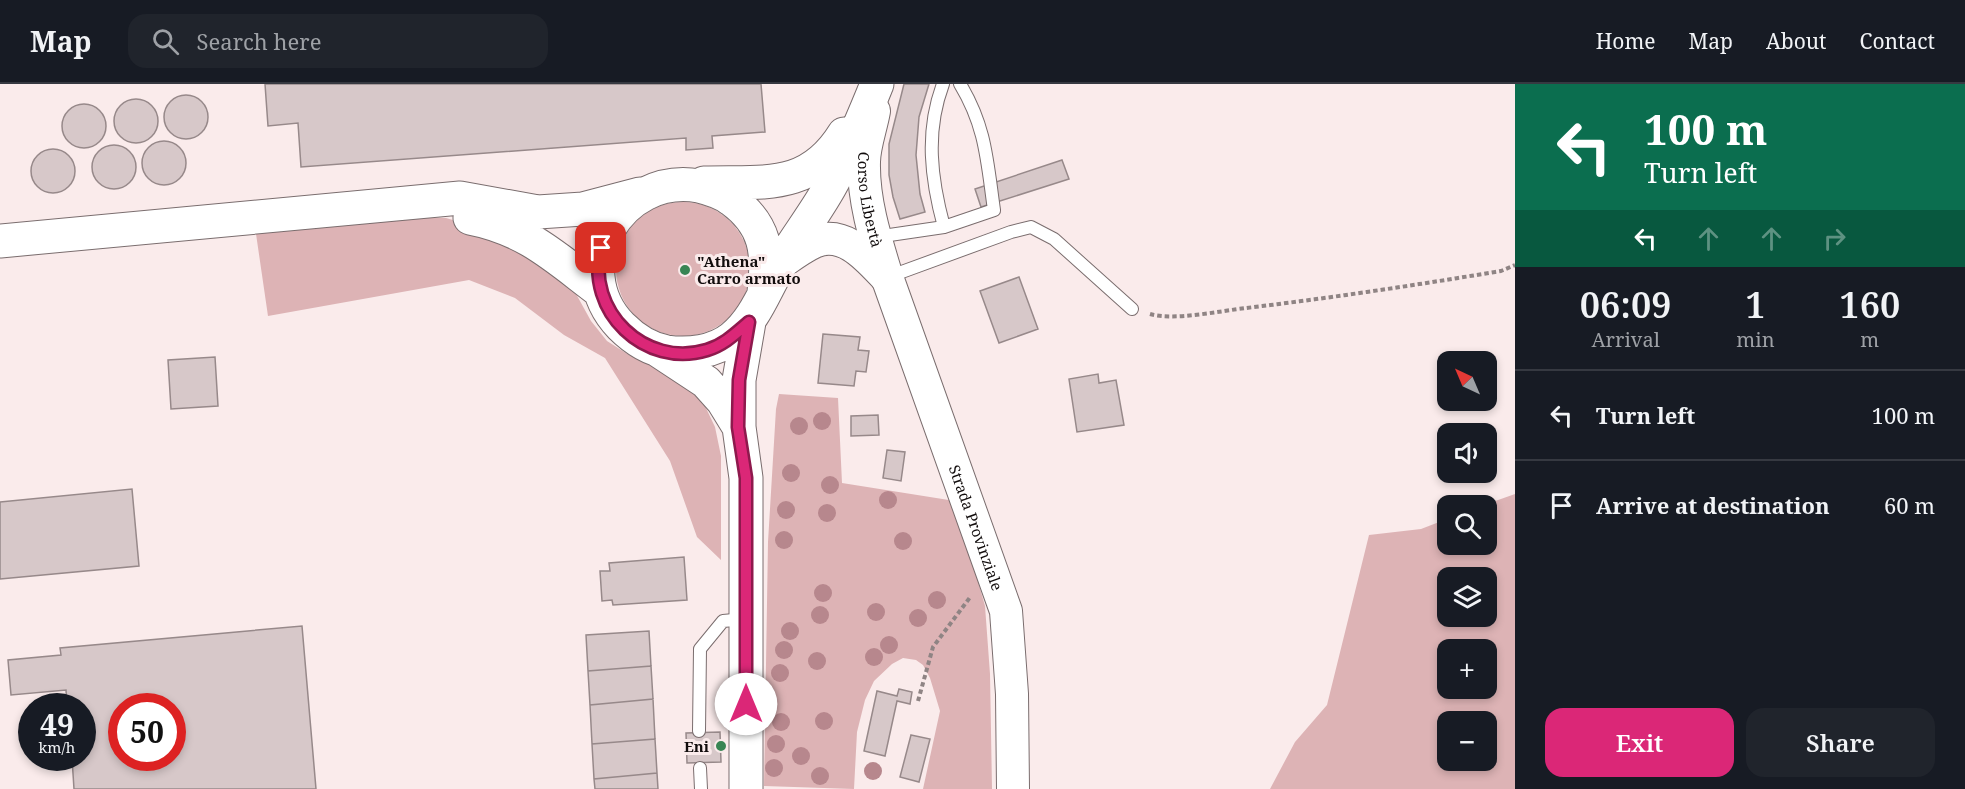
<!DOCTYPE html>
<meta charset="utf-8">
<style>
:root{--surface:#171b24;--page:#20242c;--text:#f1f3f6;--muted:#9ea1a6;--line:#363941;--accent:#db2777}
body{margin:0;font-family:"Noto Serif",serif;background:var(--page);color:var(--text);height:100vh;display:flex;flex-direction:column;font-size:22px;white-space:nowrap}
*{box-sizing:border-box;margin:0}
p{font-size:20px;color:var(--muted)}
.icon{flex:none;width:33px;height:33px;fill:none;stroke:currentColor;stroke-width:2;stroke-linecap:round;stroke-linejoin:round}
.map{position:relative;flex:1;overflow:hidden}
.sheet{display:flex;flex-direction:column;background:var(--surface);width:450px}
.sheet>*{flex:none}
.hud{background:#0b6e4f;color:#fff;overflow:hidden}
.needle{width:39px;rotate:316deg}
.controls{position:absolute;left:1437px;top:267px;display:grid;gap:12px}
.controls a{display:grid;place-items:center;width:60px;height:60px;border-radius:12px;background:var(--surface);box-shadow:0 3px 9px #0003;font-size:30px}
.speed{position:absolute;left:18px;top:609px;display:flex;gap:12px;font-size:30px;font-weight:700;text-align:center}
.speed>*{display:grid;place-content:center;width:78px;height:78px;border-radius:50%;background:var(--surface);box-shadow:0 3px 9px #0003;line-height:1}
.speed small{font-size:15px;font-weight:400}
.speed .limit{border:9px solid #d22;background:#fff;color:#111}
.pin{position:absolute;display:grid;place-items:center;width:51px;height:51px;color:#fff;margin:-26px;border-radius:12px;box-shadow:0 3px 9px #0006}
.me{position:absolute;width:66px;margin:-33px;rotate:0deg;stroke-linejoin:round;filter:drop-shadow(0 0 4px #0008)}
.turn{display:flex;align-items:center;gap:21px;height:126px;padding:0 30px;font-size:27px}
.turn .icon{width:78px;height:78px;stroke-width:2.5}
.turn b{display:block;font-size:42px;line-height:51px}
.lanes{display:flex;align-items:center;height:57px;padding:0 30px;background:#0003;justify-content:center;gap:30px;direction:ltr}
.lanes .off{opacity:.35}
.eta{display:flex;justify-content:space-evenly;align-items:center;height:102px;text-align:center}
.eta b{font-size:36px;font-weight:600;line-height:42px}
.cta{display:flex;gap:12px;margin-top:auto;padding:12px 30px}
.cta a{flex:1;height:69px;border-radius:18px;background:var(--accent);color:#fff;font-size:24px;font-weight:600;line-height:69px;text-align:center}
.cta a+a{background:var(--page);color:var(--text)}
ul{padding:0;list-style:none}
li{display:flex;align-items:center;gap:18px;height:90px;padding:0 30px;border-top:2px solid var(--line)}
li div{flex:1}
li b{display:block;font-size:22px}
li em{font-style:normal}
header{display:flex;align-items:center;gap:36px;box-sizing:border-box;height:84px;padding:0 30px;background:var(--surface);border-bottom:2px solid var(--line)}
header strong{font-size:28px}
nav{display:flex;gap:33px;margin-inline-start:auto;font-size:21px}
.search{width:420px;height:54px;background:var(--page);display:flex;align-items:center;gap:15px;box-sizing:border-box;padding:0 21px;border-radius:18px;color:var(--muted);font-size:22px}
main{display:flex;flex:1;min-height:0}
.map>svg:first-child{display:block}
.green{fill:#ddb3b5;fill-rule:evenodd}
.building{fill:#d7c8c9;stroke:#97898a;stroke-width:1.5;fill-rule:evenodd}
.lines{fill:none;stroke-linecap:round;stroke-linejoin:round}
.service-casing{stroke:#7a6d6e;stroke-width:14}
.tertiary-casing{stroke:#7a6d6e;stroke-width:34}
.secondary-casing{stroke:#7a6d6e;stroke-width:35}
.path{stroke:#8f8484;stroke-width:4;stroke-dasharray:4.5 3;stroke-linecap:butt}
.service{stroke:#fff;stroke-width:12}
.tertiary{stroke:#fff;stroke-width:32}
.secondary{stroke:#fff;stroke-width:33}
.tree{fill:#b7878d}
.route-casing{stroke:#8e194d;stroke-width:15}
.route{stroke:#db2777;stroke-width:10}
.poi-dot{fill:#388554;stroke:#faebeb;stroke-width:2}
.labels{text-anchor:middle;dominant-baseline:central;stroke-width:6;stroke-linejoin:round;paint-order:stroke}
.street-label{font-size:15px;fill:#120d0d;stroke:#faebeb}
.poi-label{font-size:15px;font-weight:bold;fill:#120d0d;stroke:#faebeb;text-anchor:start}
</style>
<header>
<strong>Map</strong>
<div class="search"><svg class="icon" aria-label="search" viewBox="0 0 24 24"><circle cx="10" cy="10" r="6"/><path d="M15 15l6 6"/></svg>Search here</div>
<nav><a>Home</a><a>Map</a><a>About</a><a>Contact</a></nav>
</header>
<main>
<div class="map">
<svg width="1515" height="705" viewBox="0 0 1515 705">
<rect width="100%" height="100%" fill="#faebeb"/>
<path class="green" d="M616 185a67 67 0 1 1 134 0a67 67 0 1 1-134 0Z
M395,132L446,134L508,152L575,208L591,237L607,257L629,271L656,281L691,304L705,322L715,343L721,372V476L697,453L670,377L605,274L564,251L515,214L469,196L268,232L255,143Z
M779,310L838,314L842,399L955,417L985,522L990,590L992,705H923L940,627L930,594L923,581L916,576L903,574L892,580L874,597L865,616L857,648L854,705L764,702L768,458L776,325Z
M1515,410V705H1270L1295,658L1327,621L1369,451L1421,445L1447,435L1448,460H1486V422L1484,421ZM1448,494H1486V532H1448ZM1448,566H1486V604H1448ZM1448,638H1486V676H1448Z"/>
<path class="building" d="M265,0H761L765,48L712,52L713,64L686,66V54L301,83L298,39L268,42Z
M904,0H929L919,33L916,71L920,110L925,128L900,135L893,113L889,91V60Z
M164 33a22 22 0 1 1 44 0a22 22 0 1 1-44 0Z
M114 37a22 22 0 1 1 44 0a22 22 0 1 1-44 0Z
M62 42a22 22 0 1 1 44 0a22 22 0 1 1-44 0Z
M142 79a22 22 0 1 1 44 0a22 22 0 1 1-44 0Z
M92 83a22 22 0 1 1 44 0a22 22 0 1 1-44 0Z
M31 87a22 22 0 1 1 44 0a22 22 0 1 1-44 0Z
M1062,76L1069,95L981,123L975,105Z
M1019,193L1038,245L999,259L980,207Z
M823,250L860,253L858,266L869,267L866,288L856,287L854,302L818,299Z
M215,273L218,322L171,325L168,276Z
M1098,290L1099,299L1116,296L1124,341L1077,348L1069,295Z
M878,331L879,351L851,352V332Z
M887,366L905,368L901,397L883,394Z
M132,405L139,482L0,495V418Z
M684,473L687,516L613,521L612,516L602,517L600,487H610L609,479Z
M302,542L316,705H74L72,674H82V622H67L66,606L11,611L8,576L61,571L60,564ZM122,622H172V674H122Z
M649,547L651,582L588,587L586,551Z
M651,582L653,615L590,621L588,587Z
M899,605L912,608L910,620L897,617L885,672L864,667L877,607L897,612Z
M653,615L655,655L592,660L590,621Z
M720,648L721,678L687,679L686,649Z
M911,651L930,655L919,698L900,693Z
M655,655L657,689L594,695L592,660Z
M657,689L658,705H595L594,695Z"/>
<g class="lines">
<g class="service-casing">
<path id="service" d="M943,0C925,48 931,95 944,143
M876,153L944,143L994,126C987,77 986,43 960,0
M888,193L1011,148L1031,143L1054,155L1132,225
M699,647L700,565L723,537L745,535
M700,684L701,705"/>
</g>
<g class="tertiary-casing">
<g id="tertiary">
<path id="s1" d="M874,27C871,44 864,62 864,78C863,117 876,157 887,193L1006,527L1012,610L1013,705"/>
<path d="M782,178C792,171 803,163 814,158C844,145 868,174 886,193"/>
</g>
</g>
<g class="secondary-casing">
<path id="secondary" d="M704,99C762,97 808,108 844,50
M470,134C527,145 556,174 600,207
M0,157L460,114L538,128L583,125L640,110
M764,208C769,169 766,141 732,116C722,108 711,105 699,102C620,88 564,183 621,242C634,255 649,265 667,268C689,271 714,268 732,254C756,235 765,205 781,179C797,152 817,127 832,99C850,67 863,34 877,0
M659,267L706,298L723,317L739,343
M746,705V394L739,343V296L749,238"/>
</g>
<path class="path" d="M1150,230C1173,237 1220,227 1246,224C1331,214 1416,201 1501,187L1515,181
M918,617L933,563L971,512"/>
<use href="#service" class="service"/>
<use href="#tertiary" class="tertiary"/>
<use href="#secondary" class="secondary"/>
</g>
<g class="tree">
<circle cx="822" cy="337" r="9"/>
<circle cx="799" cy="342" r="9"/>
<circle cx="791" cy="389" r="9"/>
<circle cx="830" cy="401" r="9"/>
<circle cx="888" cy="416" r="9"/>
<circle cx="786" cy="426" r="9"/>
<circle cx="827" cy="429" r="9"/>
<circle cx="784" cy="456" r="9"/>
<circle cx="903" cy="457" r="9"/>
<circle cx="823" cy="509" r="9"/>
<circle cx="937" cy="516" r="9"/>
<circle cx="876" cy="528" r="9"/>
<circle cx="820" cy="531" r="9"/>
<circle cx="918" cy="534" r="9"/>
<circle cx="790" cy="547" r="9"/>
<circle cx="889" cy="561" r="9"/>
<circle cx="784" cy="566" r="9"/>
<circle cx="874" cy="573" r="9"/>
<circle cx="817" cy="577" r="9"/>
<circle cx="780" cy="589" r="9"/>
<circle cx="824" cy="637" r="9"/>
<circle cx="781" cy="638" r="9"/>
<circle cx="776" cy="660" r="9"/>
<circle cx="801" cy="672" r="9"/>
<circle cx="774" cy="684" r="9"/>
<circle cx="873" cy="687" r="9"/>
<circle cx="820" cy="692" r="9"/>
</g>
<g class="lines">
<g class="route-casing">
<path id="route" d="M601,164C585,227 645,285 707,266C724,261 736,249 749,238L739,296L738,343L746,394V620"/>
</g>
<use href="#route" class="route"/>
</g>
<g class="poi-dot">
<circle cx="685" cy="186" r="6"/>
<circle cx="721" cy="662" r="6"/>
</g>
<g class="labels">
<g class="street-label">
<text stroke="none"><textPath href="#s1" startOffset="90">Corso Libertà</textPath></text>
<text stroke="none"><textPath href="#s1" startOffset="436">Strada Provinziale</textPath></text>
</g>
<g class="poi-label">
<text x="697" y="177">"Athena"<tspan x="697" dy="17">Carro armato</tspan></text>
<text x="709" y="662" text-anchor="end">Eni</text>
</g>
</g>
</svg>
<div class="controls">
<a><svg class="needle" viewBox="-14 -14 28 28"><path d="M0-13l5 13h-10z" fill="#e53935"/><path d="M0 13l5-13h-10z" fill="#9ea1a6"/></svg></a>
<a><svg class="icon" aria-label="sound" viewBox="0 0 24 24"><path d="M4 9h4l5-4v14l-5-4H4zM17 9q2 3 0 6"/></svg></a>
<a><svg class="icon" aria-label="search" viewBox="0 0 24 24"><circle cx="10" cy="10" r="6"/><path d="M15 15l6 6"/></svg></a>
<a><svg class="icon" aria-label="layers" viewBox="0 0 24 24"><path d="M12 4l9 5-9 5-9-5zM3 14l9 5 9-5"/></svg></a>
<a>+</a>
<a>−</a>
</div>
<div class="speed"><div>49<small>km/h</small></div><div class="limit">50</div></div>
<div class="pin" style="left:601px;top:164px;background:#d93025"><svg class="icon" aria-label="arrive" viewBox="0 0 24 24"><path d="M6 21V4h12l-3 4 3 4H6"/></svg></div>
<svg class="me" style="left:746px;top:620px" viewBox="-20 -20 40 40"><circle r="19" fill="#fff"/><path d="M0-13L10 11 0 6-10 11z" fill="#db2777"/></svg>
</div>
<section class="sheet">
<div class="hud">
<div class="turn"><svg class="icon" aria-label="left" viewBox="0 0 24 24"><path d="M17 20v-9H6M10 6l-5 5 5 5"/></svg><div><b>100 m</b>Turn left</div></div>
<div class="lanes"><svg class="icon" aria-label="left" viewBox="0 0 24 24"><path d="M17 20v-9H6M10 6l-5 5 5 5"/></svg><svg class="icon off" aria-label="ahead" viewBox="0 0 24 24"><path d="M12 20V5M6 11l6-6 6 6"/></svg><svg class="icon off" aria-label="ahead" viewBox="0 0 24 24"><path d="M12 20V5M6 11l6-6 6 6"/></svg><svg class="icon off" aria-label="right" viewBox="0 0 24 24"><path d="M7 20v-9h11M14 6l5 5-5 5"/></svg></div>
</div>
<div class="eta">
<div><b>06:09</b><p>Arrival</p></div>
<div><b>1</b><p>min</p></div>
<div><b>160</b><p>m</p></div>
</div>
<ul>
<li><svg class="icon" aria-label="left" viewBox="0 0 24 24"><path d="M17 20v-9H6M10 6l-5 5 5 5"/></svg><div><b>Turn left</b></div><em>100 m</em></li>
<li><svg class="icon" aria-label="arrive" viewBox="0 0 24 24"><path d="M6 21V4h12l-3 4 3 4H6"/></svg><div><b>Arrive at destination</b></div><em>60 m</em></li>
</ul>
<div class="cta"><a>Exit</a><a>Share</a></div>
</section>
</main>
